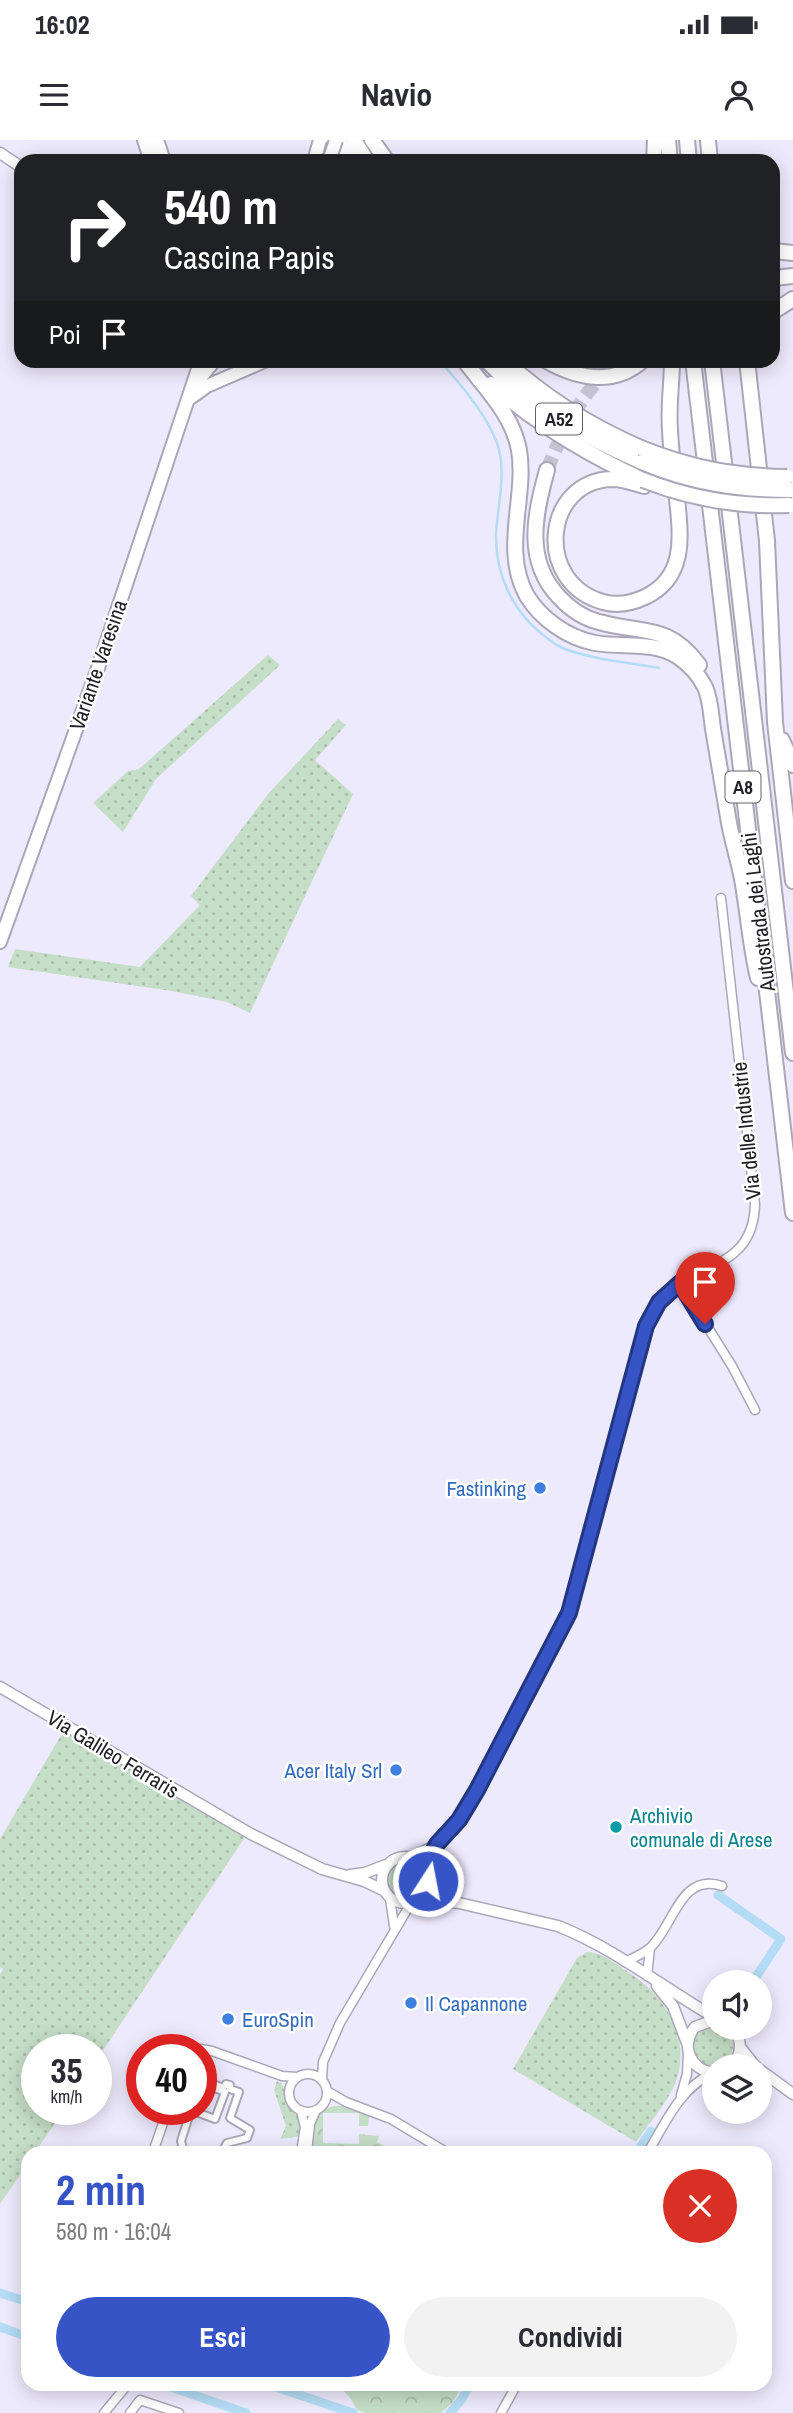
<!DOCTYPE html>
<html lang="it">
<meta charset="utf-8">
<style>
:root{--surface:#fff;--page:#f2f2f3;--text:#2b2b33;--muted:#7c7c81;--accent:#3654c6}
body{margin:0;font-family:"Archivo Narrow",sans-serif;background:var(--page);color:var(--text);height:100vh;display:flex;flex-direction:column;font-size:26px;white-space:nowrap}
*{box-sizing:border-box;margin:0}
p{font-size:23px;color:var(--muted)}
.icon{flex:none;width:38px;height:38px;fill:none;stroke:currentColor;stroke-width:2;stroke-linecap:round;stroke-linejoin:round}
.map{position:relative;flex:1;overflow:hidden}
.panel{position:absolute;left:21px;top:2006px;width:751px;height:245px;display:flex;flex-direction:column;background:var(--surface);border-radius:21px;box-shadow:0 4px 18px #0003}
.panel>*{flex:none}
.hud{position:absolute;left:14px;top:14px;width:766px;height:214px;border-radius:21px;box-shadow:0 4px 18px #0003;background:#202124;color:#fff;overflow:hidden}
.controls{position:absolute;left:702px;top:1830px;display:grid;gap:14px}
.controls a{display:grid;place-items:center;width:70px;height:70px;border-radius:50%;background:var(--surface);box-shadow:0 4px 18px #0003;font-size:35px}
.speed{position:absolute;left:21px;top:1894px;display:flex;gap:14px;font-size:35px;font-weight:700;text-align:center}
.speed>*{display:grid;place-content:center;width:91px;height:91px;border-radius:50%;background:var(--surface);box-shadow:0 4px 18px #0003;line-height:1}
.speed small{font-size:18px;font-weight:400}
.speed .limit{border:10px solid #d22;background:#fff;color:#111}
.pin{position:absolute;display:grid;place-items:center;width:60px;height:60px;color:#fff;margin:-72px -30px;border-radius:50% 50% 50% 0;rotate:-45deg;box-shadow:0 0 7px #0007}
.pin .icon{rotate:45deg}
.me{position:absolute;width:77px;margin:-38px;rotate:11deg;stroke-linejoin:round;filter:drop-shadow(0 0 5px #0008)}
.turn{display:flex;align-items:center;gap:24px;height:147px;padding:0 35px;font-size:32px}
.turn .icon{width:91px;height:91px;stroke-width:2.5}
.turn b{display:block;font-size:49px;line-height:60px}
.then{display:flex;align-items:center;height:66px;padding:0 35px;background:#0003;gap:14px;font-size:26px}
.round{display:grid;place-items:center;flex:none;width:74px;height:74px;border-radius:37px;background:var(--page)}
.summary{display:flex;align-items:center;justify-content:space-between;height:119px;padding:0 35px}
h1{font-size:42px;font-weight:800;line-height:52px;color:var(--accent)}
.primary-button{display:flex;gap:14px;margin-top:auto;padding:14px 35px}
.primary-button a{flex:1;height:80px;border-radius:42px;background:var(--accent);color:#fff;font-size:28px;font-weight:800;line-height:80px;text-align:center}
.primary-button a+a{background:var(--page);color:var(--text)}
.status{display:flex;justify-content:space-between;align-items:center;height:49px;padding:0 35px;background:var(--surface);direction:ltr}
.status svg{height:19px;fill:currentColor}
header{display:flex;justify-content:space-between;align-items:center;height:91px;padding:0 35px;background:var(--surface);font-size:32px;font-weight:800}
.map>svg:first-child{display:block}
.grass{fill:url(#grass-dots)}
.forest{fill:url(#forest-crowns)}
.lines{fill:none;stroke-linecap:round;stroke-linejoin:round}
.stream{stroke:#b4dcf4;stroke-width:2.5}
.canal{stroke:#b4dcf4;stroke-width:9}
.motorway-tunnel{stroke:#c5c2d2;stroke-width:14;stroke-dasharray:14 7;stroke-linecap:butt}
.pedestrian-casing{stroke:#aba7b8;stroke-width:10}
.minor-casing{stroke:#aba7b8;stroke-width:11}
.tertiary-casing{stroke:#aba7b8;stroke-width:13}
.primary-casing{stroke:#aba7b8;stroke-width:16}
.motorway-casing{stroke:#aba7b8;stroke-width:18}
.pedestrian{stroke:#fff;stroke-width:6}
.minor{stroke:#fff;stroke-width:8}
.tertiary{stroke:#fff;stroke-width:10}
.primary{stroke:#fff;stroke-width:12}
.motorway{stroke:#fff;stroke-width:14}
.primary-bridge-casing{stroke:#aba7b8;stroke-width:16;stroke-linecap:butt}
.motorway-bridge-casing{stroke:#aba7b8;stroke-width:18;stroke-linecap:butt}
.primary-bridge{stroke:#fff;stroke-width:12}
.motorway-bridge{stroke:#fff;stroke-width:14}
.route-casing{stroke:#233781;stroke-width:18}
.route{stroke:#3654c6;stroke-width:12}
.shop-dot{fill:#3f7fe0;stroke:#fff;stroke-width:2.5}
.culture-dot{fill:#0f9aa8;stroke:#fff;stroke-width:2.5}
.labels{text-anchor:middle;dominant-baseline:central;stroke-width:5;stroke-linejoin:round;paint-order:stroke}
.shield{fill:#fff;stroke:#646368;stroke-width:2}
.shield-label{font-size:19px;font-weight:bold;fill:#222027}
.street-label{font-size:21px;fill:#222027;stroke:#fff}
.shop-label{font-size:21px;fill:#366cbe;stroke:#fff;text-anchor:end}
.culture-label{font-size:21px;fill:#0d838f;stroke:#fff;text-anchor:start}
</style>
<div class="status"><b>16:02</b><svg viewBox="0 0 49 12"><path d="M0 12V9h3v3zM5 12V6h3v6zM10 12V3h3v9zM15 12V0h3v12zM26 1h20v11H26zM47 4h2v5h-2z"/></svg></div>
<header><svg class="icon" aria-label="menu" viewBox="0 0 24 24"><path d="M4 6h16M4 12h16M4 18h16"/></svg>Navio<svg class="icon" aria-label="person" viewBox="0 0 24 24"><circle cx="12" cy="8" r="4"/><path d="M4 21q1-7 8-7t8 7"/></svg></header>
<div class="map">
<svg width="793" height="2273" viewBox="0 0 793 2273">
<defs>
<pattern id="grass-dots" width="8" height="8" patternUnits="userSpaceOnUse" patternTransform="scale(1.75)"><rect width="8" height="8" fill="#c5dec7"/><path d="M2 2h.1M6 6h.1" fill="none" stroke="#a9beab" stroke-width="1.8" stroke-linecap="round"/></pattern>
<pattern id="forest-crowns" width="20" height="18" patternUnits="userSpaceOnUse" patternTransform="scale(1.75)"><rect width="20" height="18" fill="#c5dec7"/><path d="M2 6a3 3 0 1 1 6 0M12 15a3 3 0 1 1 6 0" fill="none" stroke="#a9beab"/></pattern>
</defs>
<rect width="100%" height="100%" fill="#eeeafd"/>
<path class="grass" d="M268,515L280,525L156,639L123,692L93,663L128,631L139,629Z
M338,579L346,585L315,620L353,654L250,873L227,862L172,851L8,827L15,809L140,827L200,765L191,756L268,654Z
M68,1590L247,1694L96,1921V1909H37V1969H65L35,2012H28V2023L0,2064V1834L3,1829L0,1827V1699L60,1597Z
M385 1740a19 19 0 1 1 38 0a19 19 0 1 1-38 0Z
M587,1812C605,1813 619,1826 634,1836C668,1859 692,1903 675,1944C666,1964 649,1984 636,2002L513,1929L577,1818Z
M693 1907a20 20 0 1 1 40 0a20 20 0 1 1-40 0Z
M277,1941L280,1943L281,1942C285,1949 284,1957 288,1964C297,1980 302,1973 301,1996L280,1999L286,1986L274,1950Z"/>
<path class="forest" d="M334,1966H345L369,1976L368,1986H359V1973H323V2003L359,2004V1994L379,1996L377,2002L396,2012H310C312,1992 311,1972 334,1966Z
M337,2244H463L453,2262L441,2273H366L357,2270L351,2259Z"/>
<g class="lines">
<path class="stream" d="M439,220C459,242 487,275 497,303C507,330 498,364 496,393C495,435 513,473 547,498C553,502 558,507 565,509C595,520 628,522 659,528"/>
<path class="canal" d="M718,1755L781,1799L752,1843
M637,2012L651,1991
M0,2153L28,2162
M0,2187L28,2197
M162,2244L246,2273
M267,2244L353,2273
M450,2273L462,2259L470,2244"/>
<path class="motorway-tunnel" d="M547,330C566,283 580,257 616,220"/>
<g class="pedestrian-casing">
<path id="pedestrian" d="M184,2012L181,2001L191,1970L215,1979L225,1952L215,1948L216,1945L223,1948L226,1944L230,1945V1949L239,1952L230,1978L250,1990L247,1998L227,2003L222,2012"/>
</g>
<g class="minor-casing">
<path id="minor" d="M680,1143L732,1226L755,1270
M410,1717L437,1704L459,1680L565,1482L573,1463C588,1395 607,1328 625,1261C633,1233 639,1193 654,1169C684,1119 753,1137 755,1064L721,758
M425,1728L435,1706
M390,1758L394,1786
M625,1822C633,1818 643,1814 650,1808C674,1786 680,1732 722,1746
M647,1836L650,1808
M201,1909L212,1911L282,1936L297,1937
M289 1953a19 19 0 1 1 38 0a19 19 0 1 1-38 0Z
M322,1940L323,1922L340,1883L411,1763
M327,1951L346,1962L391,1979L446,2012
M681,1955L687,1934L688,1914
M301,1971L305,1987L301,2012
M153,2012L168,1969
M307,2012L310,1984L316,1970
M648,2012C666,1982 679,1950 712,1933
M104,2273L128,2244
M130,2273L140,2260L179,2273
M501,2273L517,2244"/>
</g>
<g class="tertiary-casing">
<path id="tertiary" d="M0,13L21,27
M0,1547L251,1694L322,1729L364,1741L383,1750
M382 1740a23 23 0 1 1 46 0a23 23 0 1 1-46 0Z
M350,1735L365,1733L386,1725
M428,1741L452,1759
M419,1758L459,1763L558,1786C614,1808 662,1847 714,1877
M657,1846L673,1866L687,1903
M714,1880L695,1887C680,1906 690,1930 714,1933
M740,1907L756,1927
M731,1927C742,1915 743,1901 733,1888
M760,1930L793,1954"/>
</g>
<g class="primary-casing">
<path id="primary" d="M197,242L215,220
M189,259L207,246L267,220
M0,802L98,528L201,220"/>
</g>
<g class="motorway-casing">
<path id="motorway" d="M145,0L152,21
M156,0L163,21
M323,0L336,21
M338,0L351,21
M354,0L367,21
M372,0L387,21
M668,0L670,21
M687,0L689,21
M708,0L710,21
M654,21L655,0
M774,111L793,113
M774,138L793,136
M774,171L793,159
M464,220C485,249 512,273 519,310C527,357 501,410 527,456C541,479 568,498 595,503C623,508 652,501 677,516C689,524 699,535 705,547C711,561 711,575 713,589C718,618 723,648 728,677C731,698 738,718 742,739C748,772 750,805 758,838
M486,220C530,266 584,297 642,322
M504,220C545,258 590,286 641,308
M545,220C576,238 613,247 643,220
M693,220L793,1073
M712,220L793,913
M747,220L767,401L775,582L793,741
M491,244C536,283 585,313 639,338
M547,330C535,374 524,420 559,457C570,469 583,478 599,482C642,494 668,483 699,525
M644,346C634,343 623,339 612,339C543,341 534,443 603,462C617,466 632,463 645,457C686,438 681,397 677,359C674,336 671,313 670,290C668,267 672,244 672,220
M782,600L793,625"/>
</g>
<use href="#pedestrian" class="pedestrian"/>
<use href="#minor" class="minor"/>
<use href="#tertiary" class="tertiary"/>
<use href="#primary" class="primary"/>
<use href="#motorway" class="motorway"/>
<g class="primary-bridge-casing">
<path id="primary-bridge" d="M314,21L320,0
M329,21L336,0"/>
</g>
<g class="motorway-bridge-casing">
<path id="motorway-bridge" d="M641,308C691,328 733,336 787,337
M642,322C691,343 739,350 792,350
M643,340C691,359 738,367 789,365"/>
</g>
<use href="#primary-bridge" class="primary-bridge"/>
<use href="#motorway-bridge" class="motorway-bridge"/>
</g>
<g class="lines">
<g class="route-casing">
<path id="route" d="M428,1741L425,1728L431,1715L437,1704L459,1680L477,1650L569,1473L646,1186L659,1162L680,1143L705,1184"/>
</g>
<use href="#route" class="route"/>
</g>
<g class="shop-dot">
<circle cx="540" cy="1348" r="7"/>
<circle cx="396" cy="1630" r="7"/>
<circle cx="411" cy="1863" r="7"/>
<circle cx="228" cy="1879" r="7"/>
</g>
<circle class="culture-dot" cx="616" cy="1687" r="7"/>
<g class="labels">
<g class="shield">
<rect x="536" y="263.5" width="46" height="31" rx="5"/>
<rect x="725.5" y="631.5" width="35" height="31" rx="5"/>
</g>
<g class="shield-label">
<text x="559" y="279">A52</text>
<text x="743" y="647">A8</text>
</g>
<g class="street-label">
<text transform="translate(98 525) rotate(-71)">Variante Varesina</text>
<text transform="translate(758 772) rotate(-97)">Autostrada dei Laghi</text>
<text transform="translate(746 991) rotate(-96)">Via delle Industrie</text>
<text transform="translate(113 1614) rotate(31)">Via Galileo Ferraris</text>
</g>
<g class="shop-label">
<text x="526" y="1348">Fastinking</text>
<text x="382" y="1630">Acer Italy Srl</text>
<text x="425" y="1863" text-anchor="start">Il Capannone</text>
<text x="242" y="1879" text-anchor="start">EuroSpin</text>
</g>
<g class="culture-label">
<text x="630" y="1675">Archivio<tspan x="630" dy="24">comunale di Arese</tspan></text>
</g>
</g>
</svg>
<div class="controls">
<a><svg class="icon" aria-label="sound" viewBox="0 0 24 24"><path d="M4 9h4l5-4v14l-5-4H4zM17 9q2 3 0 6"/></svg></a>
<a><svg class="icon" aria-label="layers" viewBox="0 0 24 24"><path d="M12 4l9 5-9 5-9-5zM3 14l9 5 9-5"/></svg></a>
</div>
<div class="speed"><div>35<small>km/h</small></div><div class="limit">40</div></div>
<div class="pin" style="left:705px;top:1184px;background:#d93025"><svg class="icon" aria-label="arrive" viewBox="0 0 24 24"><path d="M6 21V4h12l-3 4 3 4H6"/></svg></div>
<svg class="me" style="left:428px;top:1741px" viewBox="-20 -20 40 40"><circle r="17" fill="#3654c6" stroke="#fff" stroke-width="3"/><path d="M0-11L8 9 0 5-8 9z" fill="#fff"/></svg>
<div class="hud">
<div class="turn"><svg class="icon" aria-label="right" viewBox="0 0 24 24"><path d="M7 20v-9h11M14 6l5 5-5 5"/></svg><div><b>540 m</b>Cascina Papis</div></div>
<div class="then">Poi<svg class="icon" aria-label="arrive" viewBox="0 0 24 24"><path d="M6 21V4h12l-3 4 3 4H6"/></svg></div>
</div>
<section class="panel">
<div class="summary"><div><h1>2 min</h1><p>580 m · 16:04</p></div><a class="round" style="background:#d93025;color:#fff"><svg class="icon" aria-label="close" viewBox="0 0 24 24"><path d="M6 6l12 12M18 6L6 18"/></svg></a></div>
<div class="primary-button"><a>Esci</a><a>Condividi</a></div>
</section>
</div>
